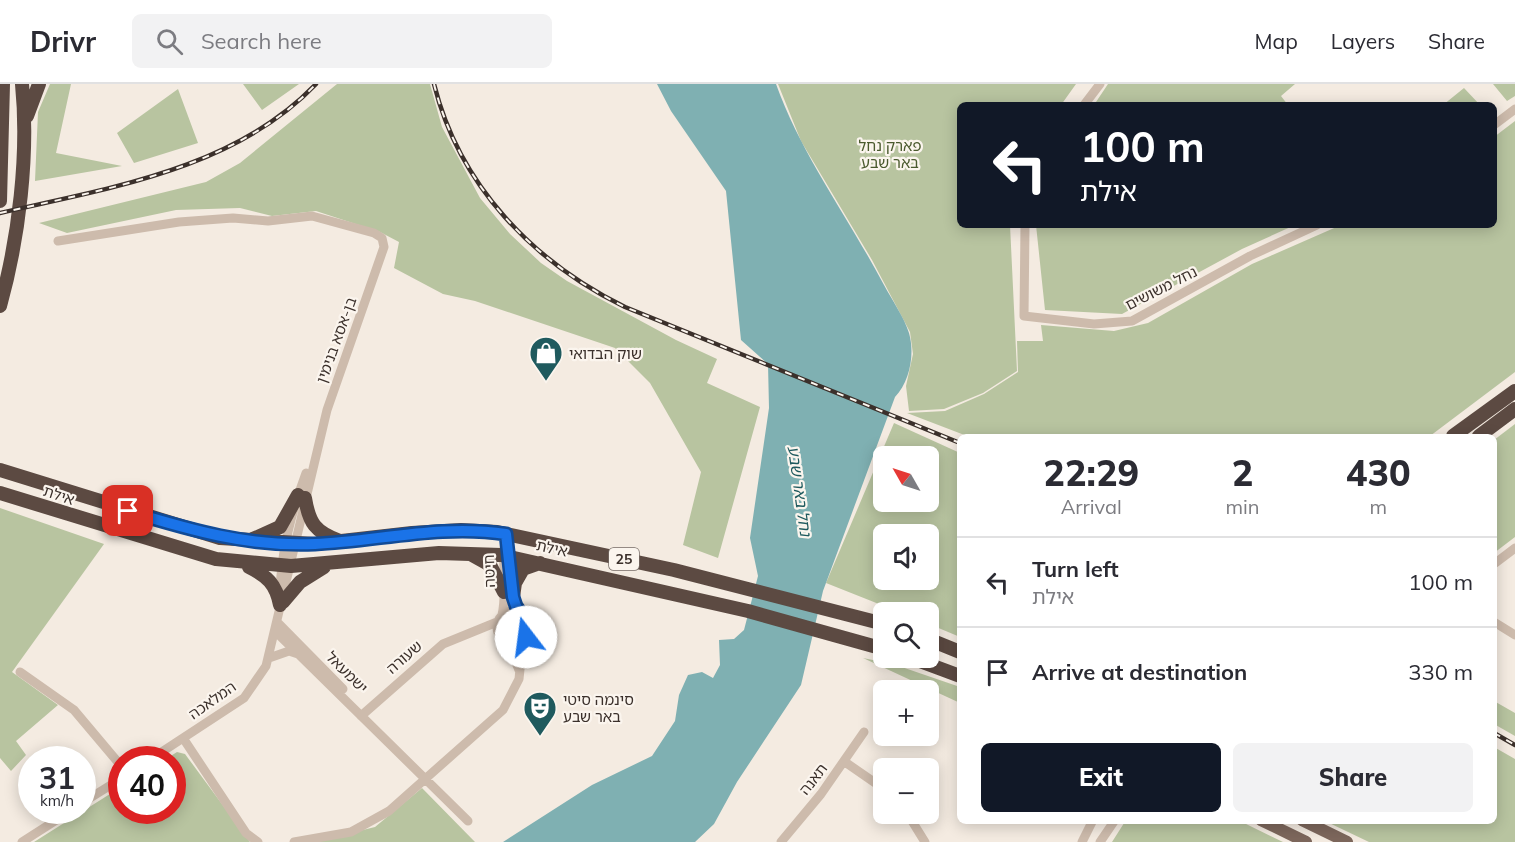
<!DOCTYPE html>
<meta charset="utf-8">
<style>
:root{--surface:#fff;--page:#f2f2f3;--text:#2b2b33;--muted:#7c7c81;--line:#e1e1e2;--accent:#111827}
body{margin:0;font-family:Mulish,"Noto Sans Hebrew",sans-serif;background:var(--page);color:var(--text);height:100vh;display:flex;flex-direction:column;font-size:22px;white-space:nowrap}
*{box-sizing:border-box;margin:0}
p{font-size:20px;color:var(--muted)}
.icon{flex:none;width:33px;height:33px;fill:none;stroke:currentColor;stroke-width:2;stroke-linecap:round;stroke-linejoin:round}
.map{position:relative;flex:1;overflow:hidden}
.panel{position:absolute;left:957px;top:350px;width:540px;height:390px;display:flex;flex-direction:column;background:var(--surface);border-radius:9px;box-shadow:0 3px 15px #0003}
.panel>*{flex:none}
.hud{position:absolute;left:957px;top:18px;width:540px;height:126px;border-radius:9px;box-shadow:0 3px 15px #0003;background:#111827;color:#fff;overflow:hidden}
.needle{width:39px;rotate:309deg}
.fabs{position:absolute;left:873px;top:362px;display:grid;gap:12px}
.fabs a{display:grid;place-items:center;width:66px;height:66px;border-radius:9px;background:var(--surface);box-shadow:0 3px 15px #0003;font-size:30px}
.speed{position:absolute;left:18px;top:662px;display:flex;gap:12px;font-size:30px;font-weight:700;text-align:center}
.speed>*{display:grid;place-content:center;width:78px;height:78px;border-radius:50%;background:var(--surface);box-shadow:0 3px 15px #0003;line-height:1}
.speed small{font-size:15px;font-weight:400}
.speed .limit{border:9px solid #d22;background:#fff;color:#111}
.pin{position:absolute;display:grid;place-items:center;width:51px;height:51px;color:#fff;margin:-26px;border-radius:12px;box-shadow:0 3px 9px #0006}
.me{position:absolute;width:66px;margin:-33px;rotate:345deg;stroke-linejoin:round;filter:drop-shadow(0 0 4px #0008)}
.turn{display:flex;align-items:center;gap:21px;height:126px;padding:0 24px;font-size:27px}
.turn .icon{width:78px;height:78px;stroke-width:2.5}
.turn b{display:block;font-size:42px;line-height:51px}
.eta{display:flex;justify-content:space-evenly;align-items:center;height:102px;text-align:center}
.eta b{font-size:36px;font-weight:800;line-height:42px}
.button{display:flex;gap:12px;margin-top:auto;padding:12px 24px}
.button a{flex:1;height:69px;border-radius:9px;background:var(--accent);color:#fff;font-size:24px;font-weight:800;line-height:69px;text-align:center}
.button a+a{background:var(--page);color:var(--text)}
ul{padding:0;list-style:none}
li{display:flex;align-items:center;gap:18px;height:90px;padding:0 24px;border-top:2px solid var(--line)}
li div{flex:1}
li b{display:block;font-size:22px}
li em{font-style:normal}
header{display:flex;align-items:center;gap:36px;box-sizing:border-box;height:84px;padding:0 30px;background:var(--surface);border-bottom:2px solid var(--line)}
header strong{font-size:28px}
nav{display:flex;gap:33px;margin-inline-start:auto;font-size:21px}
.search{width:420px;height:54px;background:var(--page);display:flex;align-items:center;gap:15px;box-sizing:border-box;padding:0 21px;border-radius:9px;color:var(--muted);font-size:22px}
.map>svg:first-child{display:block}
.green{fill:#b8c4a0;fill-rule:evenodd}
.water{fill:#7fb0b2}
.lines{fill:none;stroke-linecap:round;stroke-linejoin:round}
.minor{stroke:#cdbbac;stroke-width:9}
.major{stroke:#7d675c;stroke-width:12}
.highway{stroke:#5c4a42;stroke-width:14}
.rail-casing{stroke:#3b302b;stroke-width:4.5}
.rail{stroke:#fbf5ee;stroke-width:2;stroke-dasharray:7;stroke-linecap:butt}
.route-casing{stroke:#114b97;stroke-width:15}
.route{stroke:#1a73e8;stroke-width:10}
.labels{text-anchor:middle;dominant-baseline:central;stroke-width:4.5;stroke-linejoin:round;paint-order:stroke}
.shield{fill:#fbf5ee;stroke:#756b66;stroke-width:1.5}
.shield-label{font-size:14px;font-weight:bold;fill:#3b302b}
.park-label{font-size:15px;fill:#4a5a2e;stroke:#fbf5ee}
.street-label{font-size:15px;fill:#3b302b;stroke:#fbf5ee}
.poi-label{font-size:15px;fill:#3b302b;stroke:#fbf5ee;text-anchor:start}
.water-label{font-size:16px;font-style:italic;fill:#1f5a5e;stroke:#fbf5ee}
</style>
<header>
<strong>Drivr</strong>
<div class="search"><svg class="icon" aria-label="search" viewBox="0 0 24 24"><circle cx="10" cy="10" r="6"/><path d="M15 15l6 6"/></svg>Search here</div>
<nav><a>Map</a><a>Layers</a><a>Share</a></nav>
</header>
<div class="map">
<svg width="1515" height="758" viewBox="0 0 1515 758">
<rect width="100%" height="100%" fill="#f4ebe1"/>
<path class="green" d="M50,0H71L56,69L122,82L35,97L38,28Z
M243,0H299L262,26Z
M337,0H430L442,43L480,114L510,150L541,179L567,197L676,256L717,275L707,299L760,323L718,474L683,461L701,388L650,299L615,264L475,217L443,210L394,184L399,158L380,148L316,127L272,132L240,124L176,126L67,149L39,139L206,98L240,79Z
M778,0H1076L1061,21H960V141H1010L1017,287L983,309L944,325L909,327L906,302L913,270L910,248L872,176L801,57Z
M1108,0H1295L1281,12L1288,21H1094Z
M1493,0H1515V12L1507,17Z
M1464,4L1480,21H1443Z
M178,5L198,59L134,79L117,49Z
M1515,37V288L1430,352H967L907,329L945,327L984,310L1018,288L1017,257H1043L1041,241L1114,247L1148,239L1252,180L1341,141H1494V53Z
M1036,141H1295L1242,165L1122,230L1045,226Z
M894,339L960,369V553L929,540L928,528H899L826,499ZM884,372H928V417H884ZM884,450H928V495H884Z
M1515,340V453L1494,469V356Z
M0,424L104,460L12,588L58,621L16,657L26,671L11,687L0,674Z
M863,574L893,580L960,603V619Z
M1494,617L1515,629V652L1494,640Z
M1494,663L1515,675V758H1369L1325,737L1494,736Z
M177,668L185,670L250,758H34L121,703L122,726H172V675H166Z
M422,704L475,758H314L375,743Z
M1126,736L1240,737L1283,758H1112Z"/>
<path class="water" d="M657,0H776C802,72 848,133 884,201C892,216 904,233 909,249C915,270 910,297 895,313L823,507L801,601L737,698L714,740L695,758H503L592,701L652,672L675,637L679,611L688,591L702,588L713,594L720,581L719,556L734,555L744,546L758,492L750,454L769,324L768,280L741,256L726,107L671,27Z"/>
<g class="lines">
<path class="minor" d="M1084,21L1100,0
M1494,41L1515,25
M1025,141L1024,232L1094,240L1132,237L1250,172L1317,141
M58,157L179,138L233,134L268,137L312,132L374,149L382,154L384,163L327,326L266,582L244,614L151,675
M509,470L513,504
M1494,480L1515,464
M280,513C280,470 291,429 306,389
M497 543a16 16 0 1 1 32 0a16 16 0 1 1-32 0Z
M502,531C508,504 500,477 506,450
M1494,538L1515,551
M278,539L343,605
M276,548L468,737
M508,559L519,586
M269,574L289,567L298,570
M20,588L74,626L122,683
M361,632L443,560L497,538
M183,654L246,749L258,758
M845,678L884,705
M82,719L122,694
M907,729L925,758
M22,758L72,726
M294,758L351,748L389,727L503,626L519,595L523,556
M781,758L821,710L864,648
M1082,758L1093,736
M1100,758L1115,736"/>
<path class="major" d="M1261,736L1306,758
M1302,736L1347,758"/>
<path class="highway" d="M27,32L39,0
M0,117L3,0
M0,222C19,154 29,70 22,0
M1453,352L1515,307
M1479,352L1515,325
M0,386L220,454L315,460L412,449L461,446L497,448L674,486L884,540
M0,409L216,475L291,482L439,469L501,471L748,527L884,565
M305,414C309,439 315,448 340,457
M253,455L280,443L298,411
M472,471L490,481L504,508
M249,483C267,492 276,500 280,521
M513,513L515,499L523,485L540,479
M283,518L300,498L324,483
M928,555L960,568
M909,573L960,592"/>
<g class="rail-casing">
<path id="rail" d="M434,0C459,101 533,178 625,223L960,359
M0,129C109,104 235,85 316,0
M1494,649L1515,661"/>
</g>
<use href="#rail" class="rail"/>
</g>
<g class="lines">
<g class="route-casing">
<path id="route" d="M128,427C190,446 249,463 315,460C379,457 441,440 506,450L513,513L516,522L529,541L526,553"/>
</g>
<use href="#route" class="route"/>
</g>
<defs>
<g id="shop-pin" transform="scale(1.725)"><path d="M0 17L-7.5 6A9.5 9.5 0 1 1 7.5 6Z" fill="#1f5a5e" stroke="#fbf5ee"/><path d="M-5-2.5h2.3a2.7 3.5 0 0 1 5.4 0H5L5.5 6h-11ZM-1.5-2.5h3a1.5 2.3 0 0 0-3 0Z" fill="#fff"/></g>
<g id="theatre-pin" transform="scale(1.725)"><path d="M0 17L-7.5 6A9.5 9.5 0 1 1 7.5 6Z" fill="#1f5a5e" stroke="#fbf5ee"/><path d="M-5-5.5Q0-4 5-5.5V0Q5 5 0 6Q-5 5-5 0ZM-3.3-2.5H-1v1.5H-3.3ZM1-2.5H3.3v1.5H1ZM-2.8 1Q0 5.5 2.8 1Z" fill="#fff"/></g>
</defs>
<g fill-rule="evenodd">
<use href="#shop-pin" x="546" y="269"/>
<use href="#theatre-pin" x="540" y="624"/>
</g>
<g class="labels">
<rect class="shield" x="609" y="464" width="30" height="22" rx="4.5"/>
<g class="shield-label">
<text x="624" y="475">25</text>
</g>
<g class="park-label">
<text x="890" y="61">פארק נחל<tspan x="890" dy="17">באר שבע</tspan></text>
</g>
<g class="street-label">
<text transform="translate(1161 204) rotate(-27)">נחל משושים</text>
<text transform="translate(336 256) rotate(-70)">בן-אסא בנימין</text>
<text transform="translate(59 411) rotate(18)">אילת</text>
<text transform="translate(552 464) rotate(12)">אילת</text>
<text transform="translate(489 487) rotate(-92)">חיטה</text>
<text transform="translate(404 573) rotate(-41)">שעורה</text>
<text transform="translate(347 588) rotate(45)">ישמעאל</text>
<text transform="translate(212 616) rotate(-35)">המלאכה</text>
<text transform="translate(813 695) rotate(-52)">תאנה</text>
</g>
<g class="poi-label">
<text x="569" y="269">שוק הבדואי</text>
<text x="563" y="615">סינמה סיטי<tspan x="563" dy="17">באר שבע</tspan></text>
</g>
<g class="water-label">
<text transform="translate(800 407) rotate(82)">נחל באר שבע</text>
</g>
</g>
</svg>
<div class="fabs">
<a><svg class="needle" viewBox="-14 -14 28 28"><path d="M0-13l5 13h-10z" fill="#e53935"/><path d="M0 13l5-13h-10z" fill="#7c7c81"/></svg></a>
<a><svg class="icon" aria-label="sound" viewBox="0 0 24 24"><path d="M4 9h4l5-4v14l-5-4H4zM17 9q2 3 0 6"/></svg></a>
<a><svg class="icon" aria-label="search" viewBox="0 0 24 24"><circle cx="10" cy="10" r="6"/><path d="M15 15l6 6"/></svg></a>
<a>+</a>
<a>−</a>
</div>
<div class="speed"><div>31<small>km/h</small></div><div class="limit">40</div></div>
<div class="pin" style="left:128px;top:427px;background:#d93025"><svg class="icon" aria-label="arrive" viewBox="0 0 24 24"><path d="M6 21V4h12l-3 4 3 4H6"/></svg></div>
<svg class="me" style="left:526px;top:553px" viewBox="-20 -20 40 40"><circle r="19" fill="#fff"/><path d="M0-13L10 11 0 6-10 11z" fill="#1a73e8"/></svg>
<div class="hud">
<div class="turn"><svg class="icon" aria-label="left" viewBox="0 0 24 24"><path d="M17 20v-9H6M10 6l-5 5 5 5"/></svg><div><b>100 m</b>אילת</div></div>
</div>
<section class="panel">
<div class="eta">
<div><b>22:29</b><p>Arrival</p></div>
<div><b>2</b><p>min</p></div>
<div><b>430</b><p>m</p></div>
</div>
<ul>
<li><svg class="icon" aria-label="left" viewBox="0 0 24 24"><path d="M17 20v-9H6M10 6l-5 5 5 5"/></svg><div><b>Turn left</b><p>אילת</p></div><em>100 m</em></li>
<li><svg class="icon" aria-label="arrive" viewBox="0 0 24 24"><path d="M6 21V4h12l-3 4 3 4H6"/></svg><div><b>Arrive at destination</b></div><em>330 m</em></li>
</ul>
<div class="button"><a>Exit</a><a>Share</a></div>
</section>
</div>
